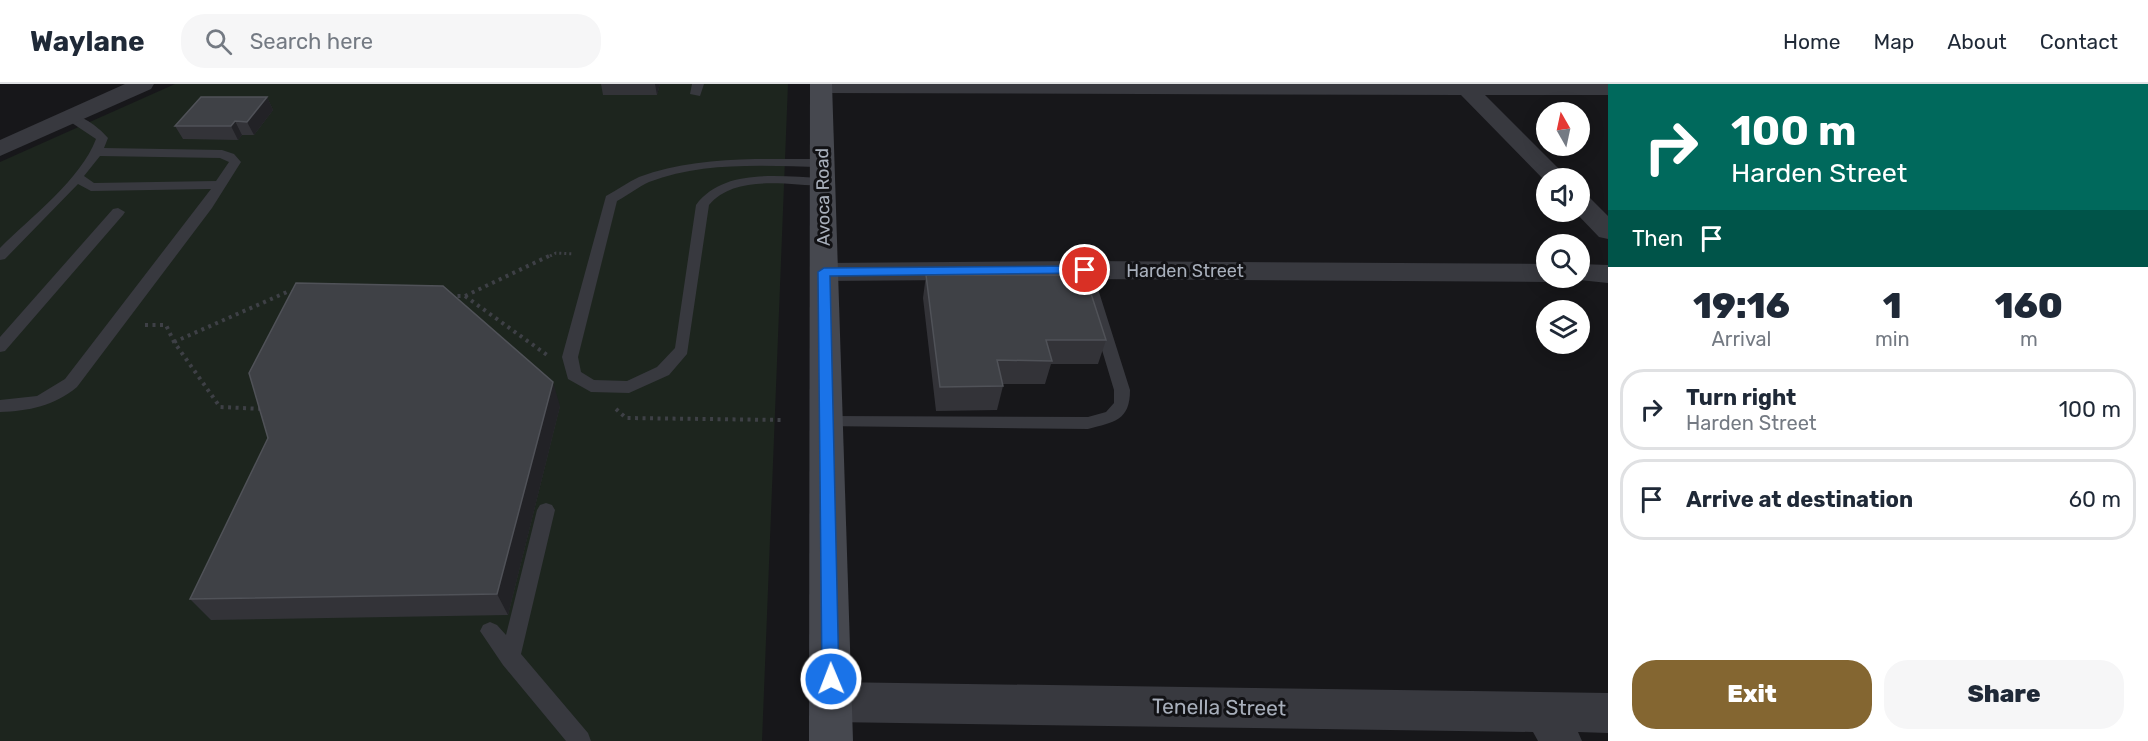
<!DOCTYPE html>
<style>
:root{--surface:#fff;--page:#f6f6f7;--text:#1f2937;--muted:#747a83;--line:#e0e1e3;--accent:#846631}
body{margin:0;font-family:Rubik,sans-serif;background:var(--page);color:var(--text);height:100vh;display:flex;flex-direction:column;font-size:22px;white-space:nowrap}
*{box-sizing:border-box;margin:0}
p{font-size:20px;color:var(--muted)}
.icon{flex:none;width:33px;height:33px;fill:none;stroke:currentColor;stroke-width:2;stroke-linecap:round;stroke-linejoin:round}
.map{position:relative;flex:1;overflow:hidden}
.details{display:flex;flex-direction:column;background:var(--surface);width:540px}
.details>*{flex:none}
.top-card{background:#00695c;color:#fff;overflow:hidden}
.needle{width:39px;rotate:351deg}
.tools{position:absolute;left:1536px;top:18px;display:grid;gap:12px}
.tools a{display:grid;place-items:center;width:54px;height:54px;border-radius:50%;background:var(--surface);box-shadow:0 3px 15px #0003;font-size:30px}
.pin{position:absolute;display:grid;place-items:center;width:51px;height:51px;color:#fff;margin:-26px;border:3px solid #fff;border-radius:50%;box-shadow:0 2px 6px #0007}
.me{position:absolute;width:66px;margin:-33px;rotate:359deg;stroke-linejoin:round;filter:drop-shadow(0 0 4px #0008)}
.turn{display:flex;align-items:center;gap:21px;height:126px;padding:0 24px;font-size:27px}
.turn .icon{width:78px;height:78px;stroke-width:2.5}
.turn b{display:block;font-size:42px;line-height:51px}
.then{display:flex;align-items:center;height:57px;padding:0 24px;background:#0003;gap:12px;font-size:22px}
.eta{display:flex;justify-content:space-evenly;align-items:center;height:102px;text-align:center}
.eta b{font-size:36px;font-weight:800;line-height:42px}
.cta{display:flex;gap:12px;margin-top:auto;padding:12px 24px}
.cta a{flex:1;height:69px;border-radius:24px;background:var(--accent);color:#fff;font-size:24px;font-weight:800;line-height:69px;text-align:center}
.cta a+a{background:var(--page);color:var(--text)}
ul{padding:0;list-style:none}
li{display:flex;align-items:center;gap:18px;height:81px;margin:0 12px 9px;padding:0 12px;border:3px solid var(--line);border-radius:24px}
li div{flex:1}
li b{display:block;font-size:22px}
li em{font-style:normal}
header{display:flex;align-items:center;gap:36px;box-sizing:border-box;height:84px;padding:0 30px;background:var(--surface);border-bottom:2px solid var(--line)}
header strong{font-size:28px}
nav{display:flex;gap:33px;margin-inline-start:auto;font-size:21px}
.search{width:420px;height:54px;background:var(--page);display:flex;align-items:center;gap:15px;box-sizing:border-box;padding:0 21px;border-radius:24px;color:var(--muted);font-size:22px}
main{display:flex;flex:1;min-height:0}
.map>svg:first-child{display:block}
.green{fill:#1d251e}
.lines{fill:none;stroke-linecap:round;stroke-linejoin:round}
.path-far1{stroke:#3e4046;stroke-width:3;stroke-dasharray:2 3;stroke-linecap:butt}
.path{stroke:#3e4046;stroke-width:4;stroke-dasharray:3 4.5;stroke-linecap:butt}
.service{fill:#38393f;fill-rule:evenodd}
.minor{fill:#38393f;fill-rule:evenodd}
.tertiary{fill:#38393f;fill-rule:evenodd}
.secondary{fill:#46484f;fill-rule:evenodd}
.wall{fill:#333338}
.shaded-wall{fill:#222226}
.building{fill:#3f4146;stroke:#505258;stroke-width:1.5}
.route{fill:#1a73e8;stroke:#114b97;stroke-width:1.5}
.labels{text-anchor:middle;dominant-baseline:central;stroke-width:6;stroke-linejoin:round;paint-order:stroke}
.street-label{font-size:18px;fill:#a8afbb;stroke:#121215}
.near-street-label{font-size:21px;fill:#a8afbb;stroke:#121215}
</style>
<header>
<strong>Waylane</strong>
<div class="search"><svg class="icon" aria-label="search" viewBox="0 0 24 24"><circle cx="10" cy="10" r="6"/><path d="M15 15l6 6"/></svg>Search here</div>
<nav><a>Home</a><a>Map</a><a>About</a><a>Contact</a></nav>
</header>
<main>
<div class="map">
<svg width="1608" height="657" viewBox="0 0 1608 657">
<rect width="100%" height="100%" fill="#17171a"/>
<path class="green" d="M175,0H788L762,657H0V78Z"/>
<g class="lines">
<path class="path-far1" d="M550,172L556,169L574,170"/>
<path class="path" d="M450,212H465L553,170
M465,212L547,271
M145,241H166L174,258L220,323L264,325
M174,258L287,208L295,209
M616,325L626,334L784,336"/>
<path class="service" d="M692,0H704L700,12L690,10Z
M66,31C80,28 100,44 108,54L104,64L222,66L234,70L241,78L212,124L77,303C54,322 29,327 0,328V316L37,312L65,295L211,105L91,107L78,100L5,175L0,176V164C31,133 81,95 96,55L66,35ZM100,72L220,74L229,78L216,97L94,99L84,92Z
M755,75H823L829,79L823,83C765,82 704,77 649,98C638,103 628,111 617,117L578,273L581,288L594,296L627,297L657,283L675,264L696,121C724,83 781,93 823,94L829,98L823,102C787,101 735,90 709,121L687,270L669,291L629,309L591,308L568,295L562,273L606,112C617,106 628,98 639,93C676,79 716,76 755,75Z
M118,124L125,128L123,131L5,267L0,268V253L113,125Z
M1085,182L1092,186L1130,306C1130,337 1114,338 1088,345L821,342L819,338L821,334L827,332L1088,333L1106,328L1114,319V306L1078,186Z
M546,419L552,421L555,426L521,570L588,649L591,657H566L503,581L480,547L483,541L490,538L497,541L506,551L537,426L540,421Z"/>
<path class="minor" d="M813,0H1608V11H1485L1568,94H1546V98L1461,11L821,9L814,7L810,3Z
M1580,111L1589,113L1608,132V155L1599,153L1575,128H1580Z
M1085,177L1546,180V194H1557L1546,198L1085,195L824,197L814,194L810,188L814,182L824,179Z
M1580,180L1608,181V199L1570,195L1580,194Z
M831,598L1608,609V649L1578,648L1582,657H1538L1533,648L831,638L817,632L811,618L817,604Z"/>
<path class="tertiary" d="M125,0H154L151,5L0,72V56Z"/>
<path class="secondary" d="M810,0H832L853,657H809Z"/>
</g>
<path class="wall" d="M601,0H660L657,11H603Z
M267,13L273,26L254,51H242L238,56L183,55L175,42Z
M926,191L1106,256L1098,280H1051L1045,300H1002L1003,302L997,326L936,327L923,214Z
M560,322L508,531L211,536L190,515L268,354Z"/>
<path class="shaded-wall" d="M655,0H660L657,11Z
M267,13L273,26L254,51L247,38Z
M235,37L242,51L238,56L231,42Z
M553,298L560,322L508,531L497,510Z"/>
<path class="building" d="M201,13H267L247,38L235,37L231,42H175Z
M926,191H1085L1106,256H1046L1052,277L997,276L1003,302L940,303Z
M296,199L443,202L553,298L497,510L190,515L268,354L249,289Z"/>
<path class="route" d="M1085,182L1090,186L1089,189L830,192L839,595L837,601L831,603L824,601L822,595L818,188L824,184Z"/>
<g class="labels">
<g class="street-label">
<text transform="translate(823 113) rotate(-91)">Avoca Road</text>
<text x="1185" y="187">Harden Street</text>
</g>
<g class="near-street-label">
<text transform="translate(1219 623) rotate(1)">Tenella Street</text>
</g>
</g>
</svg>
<div class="tools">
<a><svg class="needle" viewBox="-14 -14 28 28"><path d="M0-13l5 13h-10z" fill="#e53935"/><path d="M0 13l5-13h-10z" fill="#747a83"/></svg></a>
<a><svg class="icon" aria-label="sound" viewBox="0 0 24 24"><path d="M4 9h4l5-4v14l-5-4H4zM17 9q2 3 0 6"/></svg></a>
<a><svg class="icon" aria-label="search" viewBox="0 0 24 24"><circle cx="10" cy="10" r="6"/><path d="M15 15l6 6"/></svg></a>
<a><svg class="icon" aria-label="layers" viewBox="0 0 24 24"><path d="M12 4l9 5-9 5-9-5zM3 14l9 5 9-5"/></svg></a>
</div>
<div class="pin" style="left:1085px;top:186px;background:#d93025"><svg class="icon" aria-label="arrive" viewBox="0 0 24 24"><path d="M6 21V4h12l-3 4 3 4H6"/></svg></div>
<svg class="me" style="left:831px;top:595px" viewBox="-20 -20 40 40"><circle r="17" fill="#1a73e8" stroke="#fff" stroke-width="3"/><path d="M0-11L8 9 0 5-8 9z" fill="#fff"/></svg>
</div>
<section class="details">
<div class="top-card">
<div class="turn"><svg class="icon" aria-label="right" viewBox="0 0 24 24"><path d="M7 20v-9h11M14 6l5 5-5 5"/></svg><div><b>100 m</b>Harden Street</div></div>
<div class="then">Then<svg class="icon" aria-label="arrive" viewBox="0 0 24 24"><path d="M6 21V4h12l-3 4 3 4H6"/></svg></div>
</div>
<div class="eta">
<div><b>19:16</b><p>Arrival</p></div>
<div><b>1</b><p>min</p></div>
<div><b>160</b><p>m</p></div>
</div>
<ul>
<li><svg class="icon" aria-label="right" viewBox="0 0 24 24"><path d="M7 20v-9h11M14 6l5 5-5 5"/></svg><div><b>Turn right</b><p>Harden Street</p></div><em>100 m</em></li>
<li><svg class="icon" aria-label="arrive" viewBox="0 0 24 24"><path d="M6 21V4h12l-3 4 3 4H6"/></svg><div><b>Arrive at destination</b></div><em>60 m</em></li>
</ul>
<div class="cta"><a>Exit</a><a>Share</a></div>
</section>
</main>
